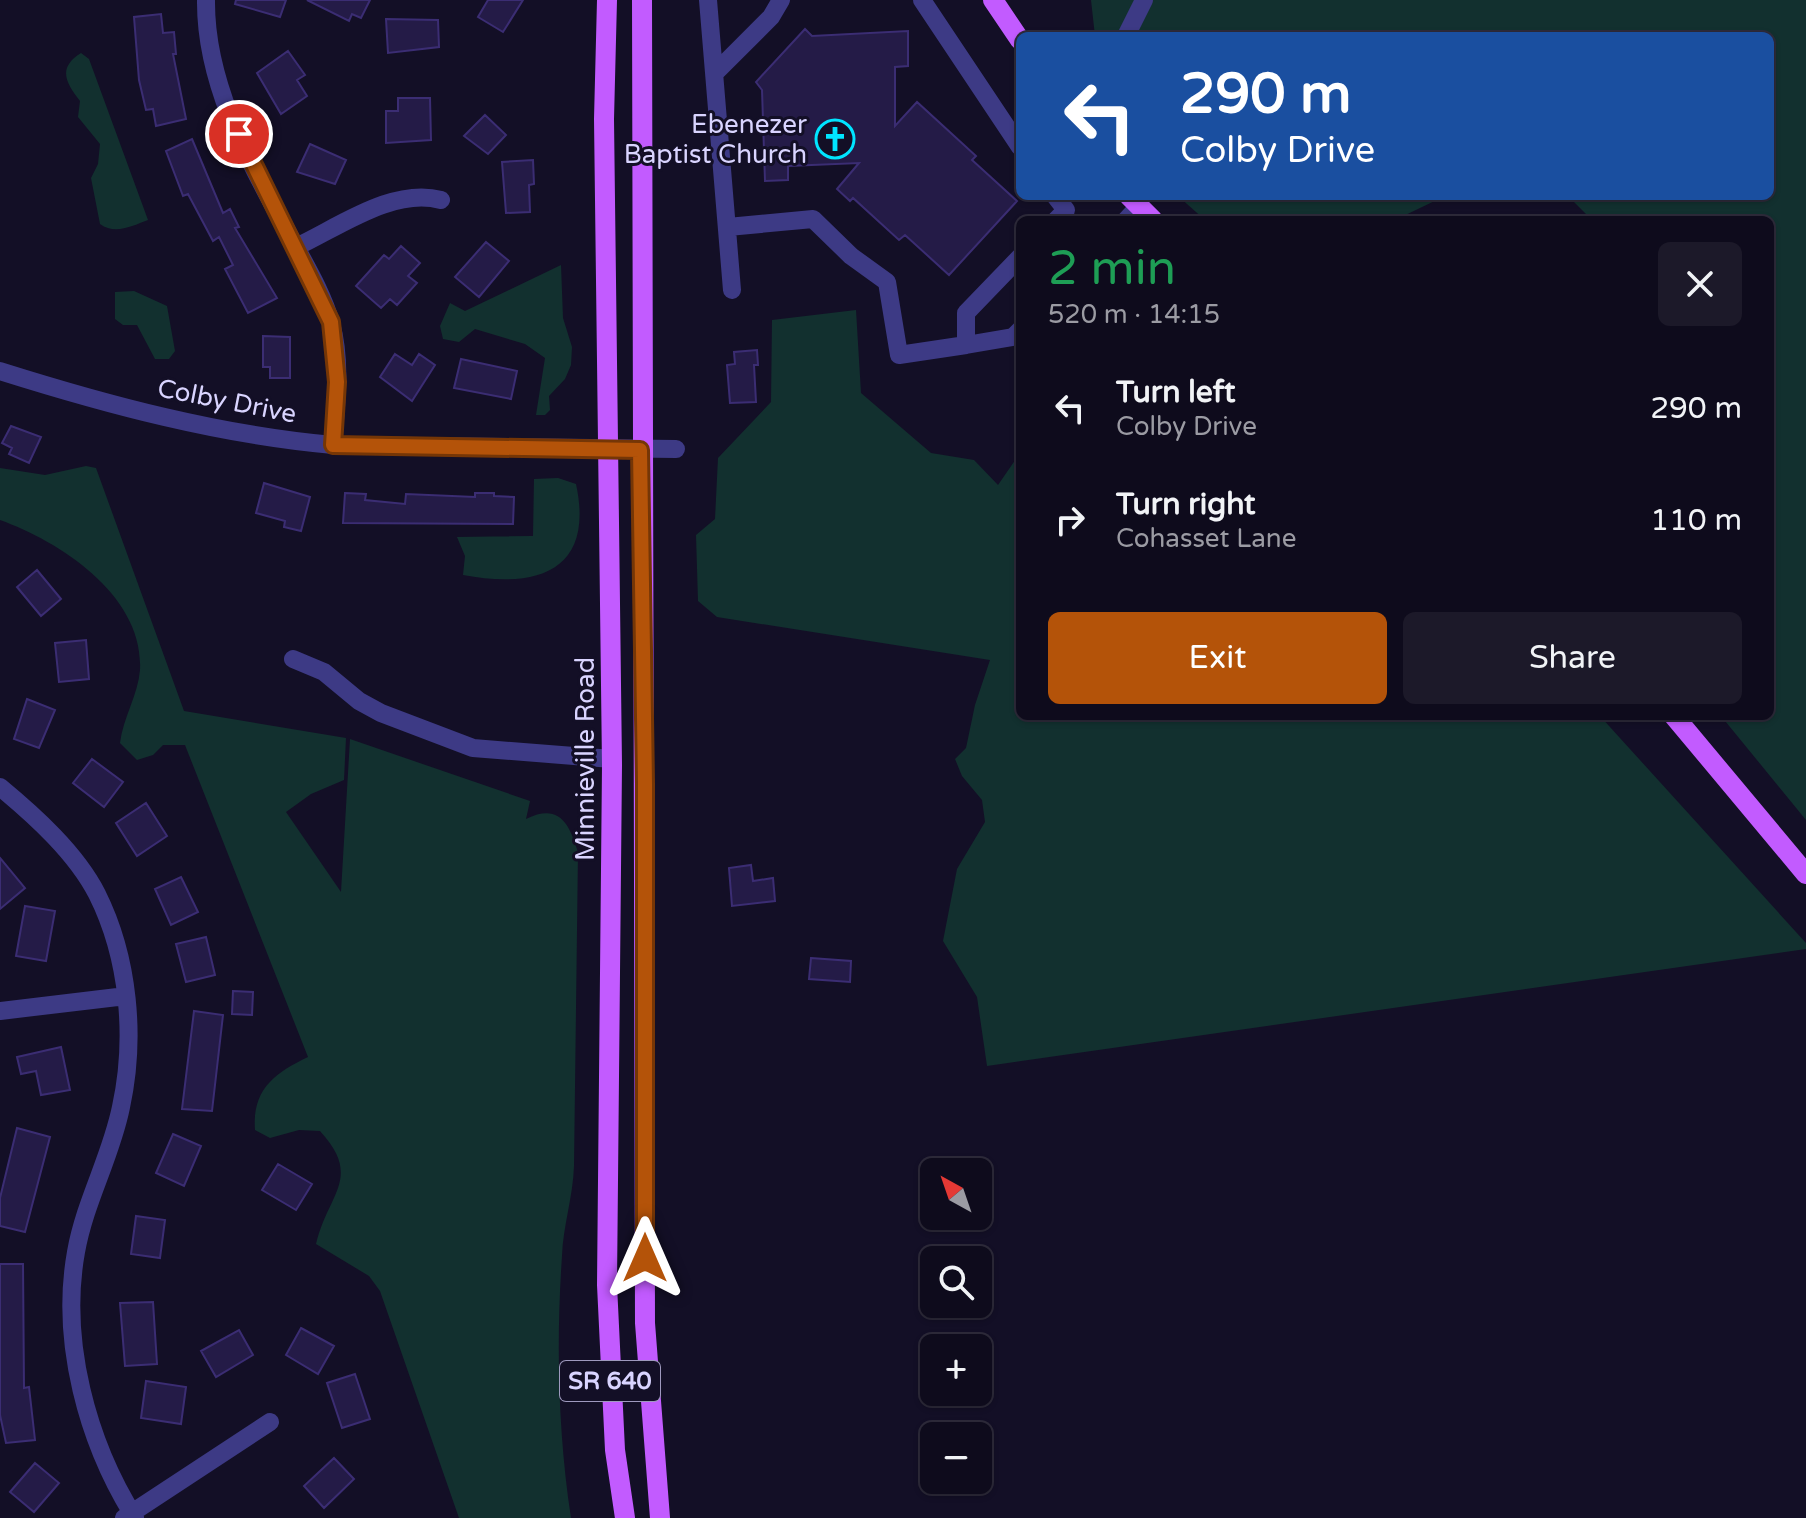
<!DOCTYPE html>
<meta charset="utf-8">
<style>
:root{--surface:#0e0b1c;--page:#1c1929;--text:#f1f3f6;--muted:#9b9ba3;--line:#2e2b3b;--accent:#b45309}
body{margin:0;font-family:"Varela Round",sans-serif;background:var(--page);color:var(--text);height:100vh;display:flex;flex-direction:column;font-size:30px;white-space:nowrap}
*{box-sizing:border-box;margin:0}
p{font-size:26px;color:var(--muted)}
.icon{flex:none;width:44px;height:44px;fill:none;stroke:currentColor;stroke-width:2;stroke-linecap:round;stroke-linejoin:round}
.map{position:relative;flex:1;overflow:hidden}
.details{position:absolute;left:1016px;top:216px;width:758px;height:504px;display:flex;flex-direction:column;background:var(--surface);border-radius:12px;box-shadow:0 2px 6px #0004,0 0 0 2px var(--line)}
.details>*{flex:none}
.guide{position:absolute;left:1016px;top:32px;width:758px;height:168px;border-radius:12px;box-shadow:0 2px 6px #0004,0 0 0 2px var(--line);background:#1a4fa0;color:#fff;overflow:hidden}
.needle{width:52px;rotate:320deg}
.tools{position:absolute;left:920px;top:1158px;display:grid;gap:16px}
.tools a{display:grid;place-items:center;width:72px;height:72px;border-radius:12px;background:var(--surface);box-shadow:0 2px 6px #0004,0 0 0 2px var(--line);font-size:40px}
.pin{position:absolute;display:grid;place-items:center;width:68px;height:68px;color:#fff;margin:-34px;border:4px solid #fff;border-radius:50%;box-shadow:0 2px 8px #0007}
.me{position:absolute;width:88px;margin:-44px;rotate:0deg;stroke-linejoin:round;filter:drop-shadow(0 0 6px #0008)}
.turn{display:flex;align-items:center;gap:28px;height:168px;padding:0 32px;font-size:36px}
.turn .icon{width:104px;height:104px;stroke-width:2.5}
.turn b{display:block;font-size:56px;line-height:68px}
.round{display:grid;place-items:center;flex:none;width:84px;height:84px;border-radius:12px;background:var(--page)}
.overview{display:flex;align-items:center;justify-content:space-between;height:136px;padding:0 32px}
h1{font-size:48px;font-weight:600;line-height:60px;color:#1e9e55}
.action{display:flex;gap:16px;margin-top:auto;padding:16px 32px}
.action a{flex:1;height:92px;border-radius:12px;background:var(--accent);color:#fff;font-size:32px;font-weight:600;line-height:92px;text-align:center}
.action a+a{background:var(--page);color:var(--text)}
ul{padding:0;list-style:none}
li{display:flex;align-items:center;gap:24px;height:112px;padding:0 32px}
li div{flex:1}
li b{display:block;font-size:30px}
li em{font-style:normal}
.map>svg:first-child{display:block}
.green{fill:#12302f}
.building{fill:#241b47;stroke:#3b2d73;stroke-width:2}
.lines{fill:none;stroke-linecap:round;stroke-linejoin:round}
.minor{stroke:#3d3a85;stroke-width:18}
.major{stroke:#c25bff;stroke-width:20}
.route-casing{stroke:#753606;stroke-width:20}
.route{stroke:#b45309;stroke-width:14}
.labels{text-anchor:middle;dominant-baseline:central;stroke-width:6;stroke-linejoin:round;paint-order:stroke}
.shield{fill:#130f26;stroke:#9e99be;stroke-width:2}
.shield-label{font-size:24px;font-weight:bold;fill:#d9d4ff}
.poi-label{font-size:26px;fill:#d9d4ff;stroke:#130f26;text-anchor:end}
.street-label{font-size:26px;fill:#d9d4ff;stroke:#130f26}
</style>
<div class="map">
<svg width="1806" height="1518" viewBox="0 0 1806 1518">
<rect width="100%" height="100%" fill="#130f26"/>
<path class="green" d="M1091,0H1806V820L1721,716H1770V220H1592L1568,196H1770V36H1095Z
M81,53L89,59L148,220C132,226 115,235 100,224L91,178L98,164L100,144L78,117L80,101C66,83 57,68 81,53Z
M1178,196H1445L1395,220H1205Z
M561,265L563,318L572,347L571,365L565,379L549,396L550,410L545,415H536L545,358L525,344L475,329L459,342L443,339L440,326L450,303L465,311Z
M134,291L167,306L175,351L169,359H155L137,325H123L115,319V292Z
M856,310L861,393L931,453L974,460L998,485L1020,453V716H1600L1806,943V949L987,1066L977,997L943,941L957,869L985,822L982,800L962,776L955,759L966,748L975,705L990,660L717,617L698,601L696,535L715,519L718,458L771,402L772,320Z
M86,466L96,468L184,711L346,738L344,780L311,794L286,812L341,892L350,739L530,801L526,819C559,803 569,823 578,852L574,1166C573,1197 563,1226 562,1256C556,1343 558,1432 571,1518H459L380,1291L369,1276L316,1244C328,1193 363,1178 320,1131L299,1130L270,1138L255,1130C252,1089 275,1073 308,1057L185,745H163L153,755L137,760L120,743C123,718 138,695 140,670C144,596 61,542 0,520V468L45,475Z
M558,478L576,484C595,572 536,589 463,575L465,556L457,537L533,536L534,479Z"/>
<path class="building" d="M236,0H286L280,17L235,4Z
M307,0H370L361,18L352,14L349,21Z
M488,0H523L503,32L478,17Z
M161,14L163,33L174,32L176,54H173L186,119L156,126L153,109L146,110L139,80L134,17Z
M386,19L438,20L439,47L388,53Z
M805,29L812,36L908,31V66L895,67V126L917,102L976,156L972,160L1017,201L949,275L905,235L899,240L853,198L850,201L837,189L859,163L788,166V180L765,181L762,90L756,82Z
M288,51L305,75L297,80L307,96L281,114L257,73Z
M398,98H430L431,140L386,143V111H398Z
M485,115L506,135L488,154L464,136Z
M192,139L223,213L230,209L239,227L235,228L277,298L248,313L225,269L233,265L219,237L213,241L188,194L183,196L166,151Z
M310,144L346,160L335,184L297,172Z
M533,160L534,184L529,185L530,212L506,213L502,162Z
M486,242L509,261L479,297L455,277Z
M401,246L420,263L408,276L417,283L397,305L390,299L381,308L356,286L384,255L389,259Z
M263,336L290,337V378H270V367H263Z
M757,350L758,365H754L756,402L730,403L727,365L735,364L734,352Z
M395,354L412,365L419,354L435,365L412,401L380,377Z
M461,359L517,371L511,399L454,388Z
M11,426L41,437L29,463L9,454L12,448L2,443Z
M264,483L310,497L301,531L284,527L285,521L256,513Z
M345,493L366,494L365,500L405,504L406,494L475,497V493H494V496L514,497L513,524L343,523Z
M37,570L61,599L41,616L17,587Z
M86,640L89,679L59,682L55,643Z
M27,699L55,710L39,748L14,739Z
M92,759L123,782L104,807L73,783Z
M146,803L167,836L137,856L116,823Z
M0,858L25,888L0,909Z
M751,865L753,881L773,878L775,901L732,906L729,868Z
M181,877L198,912L171,925L155,889Z
M25,906L55,911L46,961L16,956Z
M206,937L215,975L186,982L176,944Z
M811,958L851,961L850,982L809,979Z
M233,991L253,992L252,1015L232,1014Z
M194,1011L223,1015L212,1111L182,1109Z
M61,1047L70,1090L41,1095L36,1071L21,1074L17,1057Z
M17,1128L50,1137L25,1232L0,1226V1198Z
M173,1134L201,1146L184,1186L156,1173Z
M278,1164L312,1184L296,1210L262,1190Z
M136,1216L165,1220L160,1258L131,1254Z
M0,1264H23L24,1388L29,1387L35,1440L6,1443L0,1415Z
M153,1302L157,1364L125,1366L120,1303Z
M301,1328L334,1346L318,1374L286,1355Z
M239,1330L253,1355L216,1377L201,1351Z
M355,1374L370,1419L342,1428L327,1383Z
M146,1381L186,1387L181,1424L141,1418Z
M334,1458L354,1479L324,1508L304,1486Z
M35,1463L59,1483L34,1512L10,1492Z"/>
<g class="lines">
<path class="minor" d="M206,0C205,87 252,166 292,240C306,266 323,294 331,323C342,363 336,405 333,445
M708,0L732,290
M922,0L1020,147
M1126,36L1144,0
M715,73L771,17L781,0
M1055,196L1066,210L1056,220
M1126,220L1139,206
M728,227L813,219L851,256L887,282L899,355L966,345V313L1020,257
M296,247C339,227 393,187 441,200
M966,345L1013,337L1020,330
M0,371C108,405 220,435 333,445L676,449
M293,659L324,672L359,701L381,713L473,748L612,759
M0,787C35,816 76,853 97,894C129,958 136,1038 121,1107C111,1157 85,1201 76,1252C60,1341 87,1442 135,1518
M0,1011L126,996
M124,1518L270,1422"/>
<path class="major" d="M607,0L604,119L612,765L607,1285L615,1450L625,1518
M642,0L645,1323L660,1518
M993,0L1020,40
M1129,196L1153,220
M1674,716L1806,874"/>
</g>
<g class="lines">
<g class="route-casing">
<path id="route" d="M239,134L331,322L337,382L333,445L640,450L645,784V1258"/>
</g>
<use href="#route" class="route"/>
</g>
<defs>
<g id="church-ring" transform="scale(2)"><circle r="9.5" fill="#130f26" stroke="#00e5ff" stroke-width="1.5"/><path d="M-1.2-6h2.4v3.5h3.3v2.4h-3.3V6h-2.4V-.1h-3.3v-2.4h3.3Z" fill="#00e5ff"/></g>
</defs>
<g fill-rule="evenodd">
<use href="#church-ring" x="835" y="139"/>
</g>
<g class="labels">
<rect class="shield" x="560" y="1361" width="100" height="40" rx="6"/>
<g class="shield-label">
<text x="610" y="1381">SR 640</text>
</g>
<g class="poi-label">
<text x="807" y="124">Ebenezer<tspan x="807" dy="30">Baptist Church</tspan></text>
</g>
<g class="street-label">
<text transform="translate(227 401) rotate(11)">Colby Drive</text>
<text transform="translate(585 759) rotate(-90)">Minnieville Road</text>
</g>
</g>
</svg>
<div class="tools">
<a><svg class="needle" viewBox="-14 -14 28 28"><path d="M0-13l5 13h-10z" fill="#e53935"/><path d="M0 13l5-13h-10z" fill="#9b9ba3"/></svg></a>
<a><svg class="icon" aria-label="search" viewBox="0 0 24 24"><circle cx="10" cy="10" r="6"/><path d="M15 15l6 6"/></svg></a>
<a>+</a>
<a>−</a>
</div>
<div class="pin" style="left:239px;top:134px;background:#d93025"><svg class="icon" aria-label="arrive" viewBox="0 0 24 24"><path d="M6 21V4h12l-3 4 3 4H6"/></svg></div>
<svg class="me" style="left:645px;top:1258px" viewBox="-20 -20 40 40"><path d="M0-17L14 15 0 8-14 15z" fill="#b45309" stroke="#fff" stroke-width="4"/></svg>
<div class="guide">
<div class="turn"><svg class="icon" aria-label="left" viewBox="0 0 24 24"><path d="M17 20v-9H6M10 6l-5 5 5 5"/></svg><div><b>290 m</b>Colby Drive</div></div>
</div>
<section class="details">
<div class="overview"><div><h1>2 min</h1><p>520 m · 14:15</p></div><a class="round"><svg class="icon" aria-label="close" viewBox="0 0 24 24"><path d="M6 6l12 12M18 6L6 18"/></svg></a></div>
<ul>
<li><svg class="icon" aria-label="left" viewBox="0 0 24 24"><path d="M17 20v-9H6M10 6l-5 5 5 5"/></svg><div><b>Turn left</b><p>Colby Drive</p></div><em>290 m</em></li>
<li><svg class="icon" aria-label="right" viewBox="0 0 24 24"><path d="M7 20v-9h11M14 6l5 5-5 5"/></svg><div><b>Turn right</b><p>Cohasset Lane</p></div><em>110 m</em></li>
</ul>
<div class="action"><a>Exit</a><a>Share</a></div>
</section>
</div>
